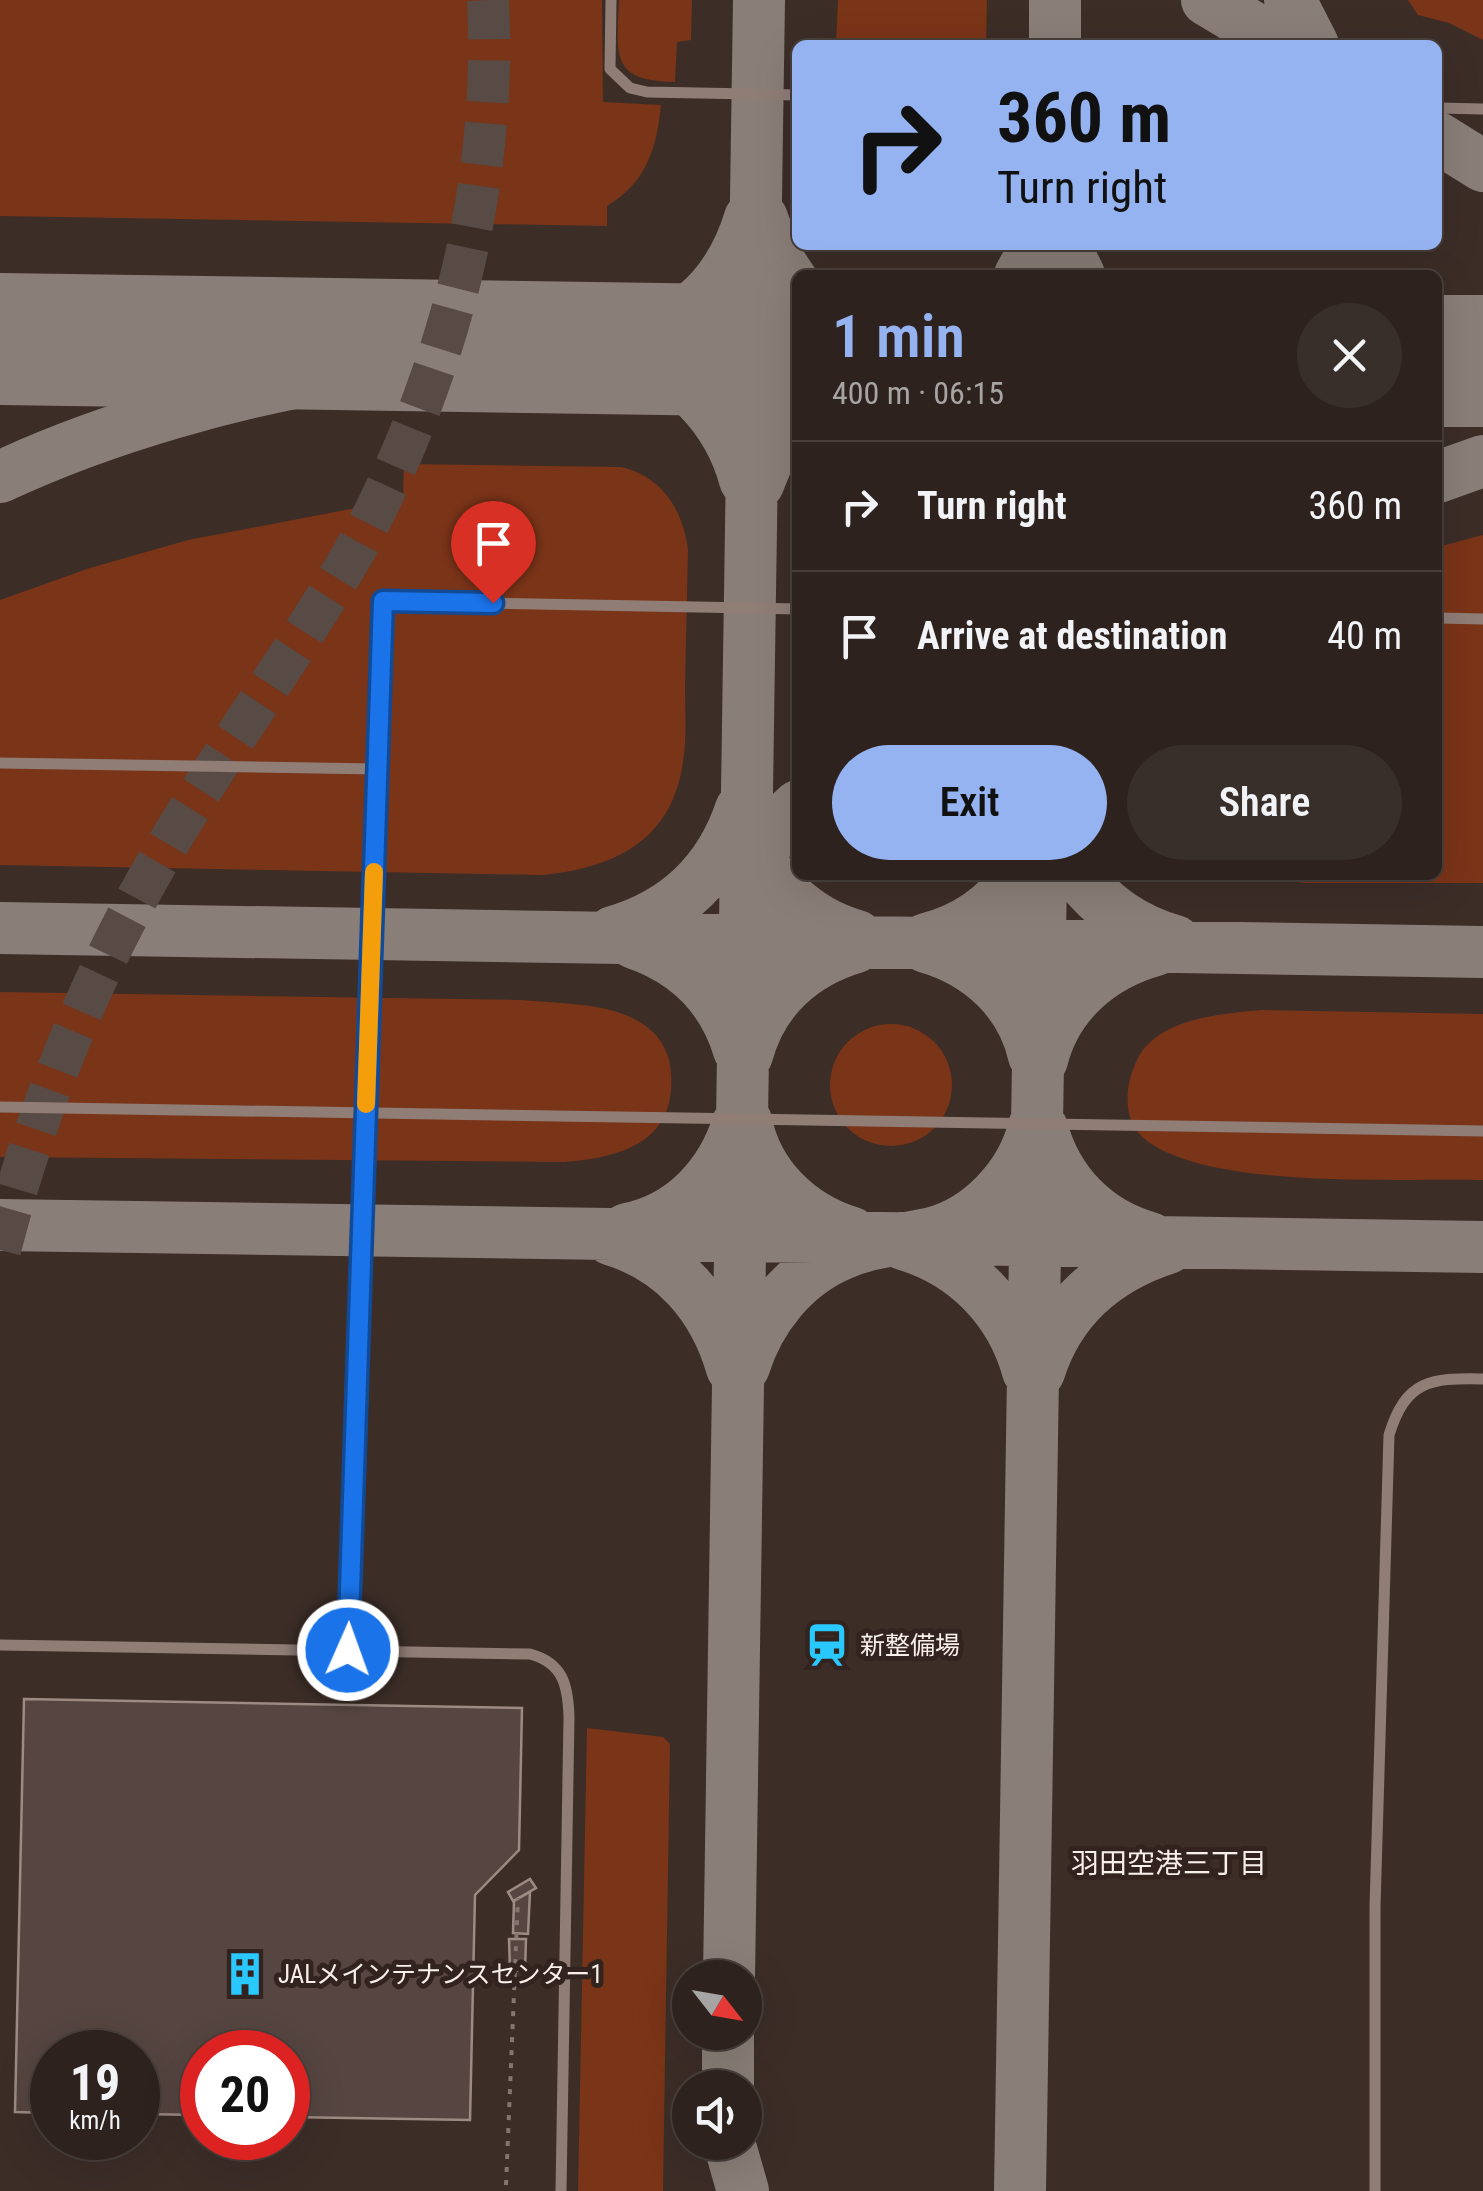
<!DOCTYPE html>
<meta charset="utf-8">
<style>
:root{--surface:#2d221d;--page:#392f2a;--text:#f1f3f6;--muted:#a7a4a4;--line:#483f3b;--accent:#95b2f1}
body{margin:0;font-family:"Roboto Condensed","Noto Sans JP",sans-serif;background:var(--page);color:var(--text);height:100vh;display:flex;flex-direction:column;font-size:38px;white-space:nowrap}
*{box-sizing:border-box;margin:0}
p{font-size:32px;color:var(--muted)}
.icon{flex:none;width:55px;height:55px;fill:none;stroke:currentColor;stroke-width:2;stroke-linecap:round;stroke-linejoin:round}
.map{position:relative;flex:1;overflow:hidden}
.side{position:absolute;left:792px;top:270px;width:650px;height:610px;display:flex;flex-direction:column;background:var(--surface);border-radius:15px;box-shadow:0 10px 40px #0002,0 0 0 2px var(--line)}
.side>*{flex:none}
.guide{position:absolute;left:792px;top:40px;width:650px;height:210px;border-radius:15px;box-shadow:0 10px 40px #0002,0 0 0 2px var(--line);background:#95b2f1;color:#111;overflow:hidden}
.needle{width:65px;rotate:121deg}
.tools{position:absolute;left:672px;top:1960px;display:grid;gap:20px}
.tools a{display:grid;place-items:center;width:90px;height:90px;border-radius:50%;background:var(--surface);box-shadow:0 10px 40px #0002,0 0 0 2px var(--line);font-size:50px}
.speed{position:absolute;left:30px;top:2030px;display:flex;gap:20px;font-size:50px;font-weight:700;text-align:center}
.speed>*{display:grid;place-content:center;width:130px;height:130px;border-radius:50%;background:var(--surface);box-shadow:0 10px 40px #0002,0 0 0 2px var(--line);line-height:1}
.speed small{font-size:25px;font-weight:400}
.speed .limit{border:15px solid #d22;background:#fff;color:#111}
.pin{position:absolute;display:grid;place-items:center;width:85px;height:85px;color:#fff;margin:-102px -42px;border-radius:50% 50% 50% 0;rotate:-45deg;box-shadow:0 0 10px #0007}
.pin .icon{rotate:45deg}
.me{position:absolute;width:110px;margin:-55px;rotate:2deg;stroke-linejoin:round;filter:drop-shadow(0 0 8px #0008)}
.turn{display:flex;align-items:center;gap:35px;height:210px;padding:0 40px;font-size:45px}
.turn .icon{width:130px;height:130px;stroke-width:2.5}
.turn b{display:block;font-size:70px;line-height:85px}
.round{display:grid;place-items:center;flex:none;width:105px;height:105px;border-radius:52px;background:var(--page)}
.summary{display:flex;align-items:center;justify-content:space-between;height:170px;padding:0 40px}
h1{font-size:60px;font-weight:600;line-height:75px;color:var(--accent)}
.button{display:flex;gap:20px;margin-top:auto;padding:20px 40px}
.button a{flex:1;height:115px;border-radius:60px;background:var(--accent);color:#111;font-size:40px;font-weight:600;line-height:115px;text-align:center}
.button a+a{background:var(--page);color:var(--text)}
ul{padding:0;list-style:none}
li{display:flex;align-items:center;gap:30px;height:130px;padding:0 40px;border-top:2px solid var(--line)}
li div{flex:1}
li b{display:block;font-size:38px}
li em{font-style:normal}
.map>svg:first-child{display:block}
.green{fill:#7a3418}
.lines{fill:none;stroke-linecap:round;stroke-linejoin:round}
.taxiway{stroke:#8a7e78;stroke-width:52}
.runway{stroke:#8a7e78;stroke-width:132}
.building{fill:#564540;stroke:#9c8a83;stroke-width:2.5}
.highway-tunnel{stroke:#584a44;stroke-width:42;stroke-dasharray:42 21;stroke-linecap:butt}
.path{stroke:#837670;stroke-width:4;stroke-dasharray:5 8;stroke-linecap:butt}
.lane{stroke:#8f7d76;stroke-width:11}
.route-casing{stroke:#114b97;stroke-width:25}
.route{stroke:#1a73e8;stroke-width:18}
.slow{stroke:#f59e0b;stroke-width:18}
.labels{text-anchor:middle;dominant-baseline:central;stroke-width:10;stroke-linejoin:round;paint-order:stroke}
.poi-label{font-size:25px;fill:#f8eeea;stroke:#32231e;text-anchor:start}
.neighbourhood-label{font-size:28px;fill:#f8eeea;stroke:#32231e}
</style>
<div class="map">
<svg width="1483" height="2191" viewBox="0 0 1483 2191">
<rect width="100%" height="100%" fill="#3c2d27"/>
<path class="green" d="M0,0H602L603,102L661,105C657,148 646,183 607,206V226L0,216Z
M619,0H692L691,40L677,42L675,82C609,81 617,54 619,0Z
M838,0H987L986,45H836Z
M1408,0H1483V40L1449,23L1418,15Z
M404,464L621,467C662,477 682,508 688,549C687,594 686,640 685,686C685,711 687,738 683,762C672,841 614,868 542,875L0,865V600L90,568L188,540L403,499Z
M1483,535V883H1305L1251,875H1438V547Z
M0,992L521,1000C559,1004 616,1002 647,1027C662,1038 670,1055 671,1073C676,1142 622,1157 565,1162L0,1157Z
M1261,1010L1483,1014V1180C1399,1178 1214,1190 1147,1141C1120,1121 1125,1083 1138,1058C1159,1018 1221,1014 1261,1010Z
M830 1085a61 61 0 1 1 122 0a61 61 0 1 1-122 0Z
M587,1728L663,1737L670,1744L663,2191H578Z"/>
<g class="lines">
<path class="taxiway" d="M1207,0L1282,45
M1290,0L1313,45
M1055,45V0
M1438,138L1483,166
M762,218L775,255L798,290
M1064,245L1079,275
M1020,275L1037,245
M602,348C678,330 727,294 750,218
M0,477C107,427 239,390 355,372C400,365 445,362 490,357C531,353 578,341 618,351C680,366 729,419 745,480
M1438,477L1483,461
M758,484L771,452L798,411
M750,826C759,881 807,922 857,936
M1078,875C1102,907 1136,930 1175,941
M752,880C759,853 777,824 798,806
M0,928L1483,952
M613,932C676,914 720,872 741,809
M926,939C963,930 997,908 1018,875
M634,943C687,961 723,996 739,1050
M926,947C979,962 1022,1001 1034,1056
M747,1055C762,999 802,963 856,947
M1042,1060C1056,1003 1101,965 1156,950
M746,1121C757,1176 799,1217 852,1233
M1042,1128C1057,1183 1096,1223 1150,1238
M0,1225L1483,1247
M627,1229C683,1218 722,1175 738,1123
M610,1239C673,1258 714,1305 732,1368
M903,1244C965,1262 1011,1309 1028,1371
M744,1367C759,1318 794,1274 842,1254C871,1241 901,1240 932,1233C980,1221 1023,1175 1034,1126
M1039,1372C1059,1308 1106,1268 1168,1248
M729,1978L759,0
M728,2088V2032
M729,2142L743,2191
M1020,2191L1041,875"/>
<path class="runway" d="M0,339L798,351
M1438,361H1483"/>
</g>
<path class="building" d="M24,1699L522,1708L519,1850L475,1895L470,2120L288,2117V2052H202V2115L138,2114V2052H52V2113L15,2112Z
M530,1879L536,1888L513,1901L508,1892Z
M530,1892L528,1934L513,1933L514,1901Z
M509,1939H526L525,1970L510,1971Z"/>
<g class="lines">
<path class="highway-tunnel" d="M0,1250C31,1129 76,1012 135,902C200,781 284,671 354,552C445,383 498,193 488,0"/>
<path class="path" d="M506,2185L518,1898"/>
<path class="lane" d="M611,0L610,69L630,88L647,92L798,95
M1438,108L1483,109
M1438,618L1483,619
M0,763L377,769
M0,1107L1483,1131
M0,1645L530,1654C563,1663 568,1685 569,1717L561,2191
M348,1650L383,601L798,609
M1375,2191V1907L1389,1435C1406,1380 1430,1378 1483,1379"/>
</g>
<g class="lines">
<g class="route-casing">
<path id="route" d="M348,1650L383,601L493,603"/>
</g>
<use href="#route" class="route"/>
<path class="slow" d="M366,1104L374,872"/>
</g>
<defs>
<g id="station-bare" transform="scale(3.45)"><path d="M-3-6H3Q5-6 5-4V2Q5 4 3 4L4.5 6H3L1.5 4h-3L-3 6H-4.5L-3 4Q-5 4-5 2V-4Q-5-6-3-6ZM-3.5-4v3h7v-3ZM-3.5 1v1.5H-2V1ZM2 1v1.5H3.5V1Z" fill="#29c8ff" stroke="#32231e" stroke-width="2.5" paint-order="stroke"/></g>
<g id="building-bare" transform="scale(3.45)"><path d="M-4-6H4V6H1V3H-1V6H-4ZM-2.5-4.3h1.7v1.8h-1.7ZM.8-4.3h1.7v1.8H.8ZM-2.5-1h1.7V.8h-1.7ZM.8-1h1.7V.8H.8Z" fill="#29c8ff" stroke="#32231e" stroke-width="2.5" paint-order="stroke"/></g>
</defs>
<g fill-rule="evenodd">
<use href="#station-bare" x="827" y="1645"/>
<use href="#building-bare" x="245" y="1974"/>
</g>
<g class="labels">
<g class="poi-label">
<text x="860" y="1645">新整備場</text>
<text x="278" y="1974">JALメインテナンスセンター1</text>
</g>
<g class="neighbourhood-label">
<text x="1169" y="1863">羽田空港三丁目</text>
</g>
</g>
</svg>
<div class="tools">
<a><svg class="needle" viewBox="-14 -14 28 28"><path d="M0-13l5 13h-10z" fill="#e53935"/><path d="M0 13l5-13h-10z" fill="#a7a4a4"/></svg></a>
<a><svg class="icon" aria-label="sound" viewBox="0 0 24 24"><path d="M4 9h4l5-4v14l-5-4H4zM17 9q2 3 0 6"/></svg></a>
</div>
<div class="speed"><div>19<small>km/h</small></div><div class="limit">20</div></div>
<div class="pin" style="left:493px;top:603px;background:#d93025"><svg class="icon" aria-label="arrive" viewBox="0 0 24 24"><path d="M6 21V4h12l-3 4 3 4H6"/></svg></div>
<svg class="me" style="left:348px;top:1650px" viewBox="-20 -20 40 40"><circle r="17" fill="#1a73e8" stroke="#fff" stroke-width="3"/><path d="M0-11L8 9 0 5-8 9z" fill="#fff"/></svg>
<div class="guide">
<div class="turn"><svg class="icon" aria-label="right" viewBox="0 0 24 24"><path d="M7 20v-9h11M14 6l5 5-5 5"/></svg><div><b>360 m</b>Turn right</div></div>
</div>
<section class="side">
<div class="summary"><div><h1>1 min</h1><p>400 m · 06:15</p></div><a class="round"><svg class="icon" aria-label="close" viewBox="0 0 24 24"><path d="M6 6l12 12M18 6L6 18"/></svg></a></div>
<ul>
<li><svg class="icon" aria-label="right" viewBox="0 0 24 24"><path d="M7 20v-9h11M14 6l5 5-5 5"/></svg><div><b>Turn right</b></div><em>360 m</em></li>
<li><svg class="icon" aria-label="arrive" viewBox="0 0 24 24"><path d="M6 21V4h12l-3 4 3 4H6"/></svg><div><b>Arrive at destination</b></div><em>40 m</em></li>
</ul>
<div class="button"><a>Exit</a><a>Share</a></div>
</section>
</div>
